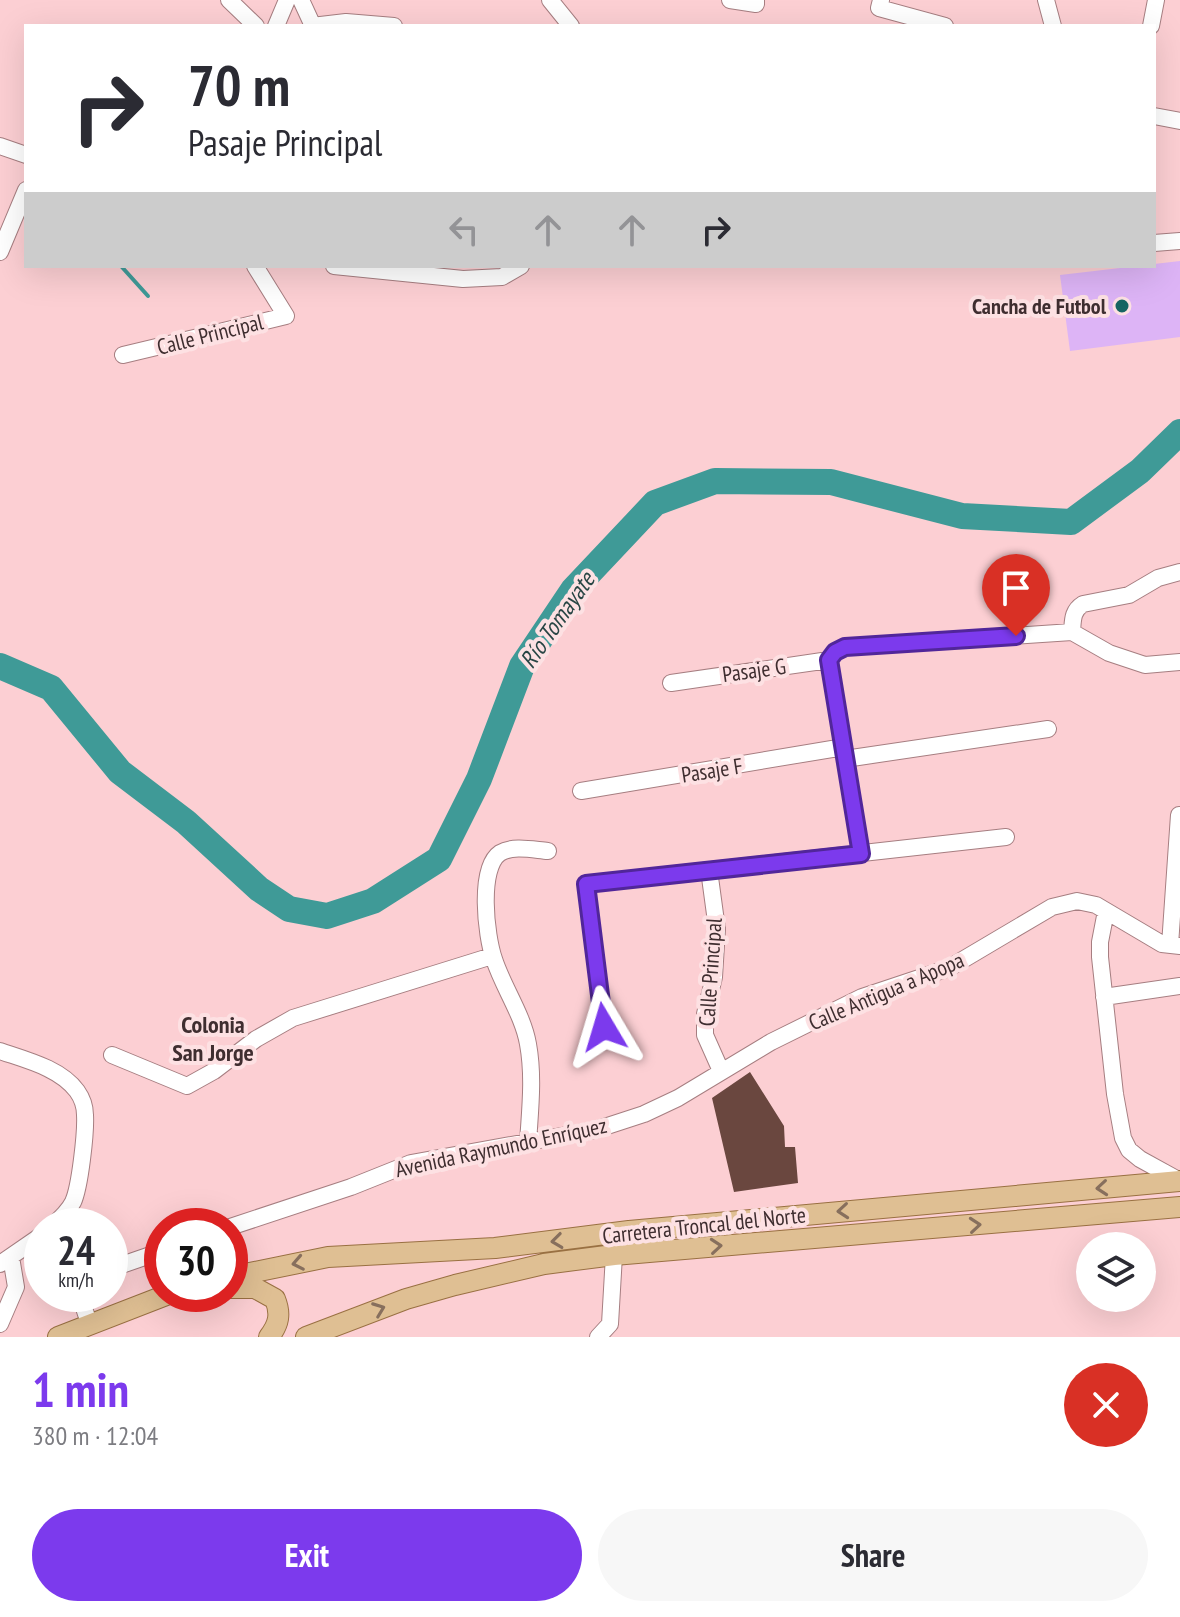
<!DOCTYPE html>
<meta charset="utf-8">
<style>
:root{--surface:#fff;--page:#f7f7f7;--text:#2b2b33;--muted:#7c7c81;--accent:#7c3aed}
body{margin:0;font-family:"PT Sans Narrow",sans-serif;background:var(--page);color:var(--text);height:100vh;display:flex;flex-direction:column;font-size:30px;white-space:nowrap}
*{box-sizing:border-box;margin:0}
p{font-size:26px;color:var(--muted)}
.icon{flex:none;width:44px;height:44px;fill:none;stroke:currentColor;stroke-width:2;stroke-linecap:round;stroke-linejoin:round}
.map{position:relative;height:1337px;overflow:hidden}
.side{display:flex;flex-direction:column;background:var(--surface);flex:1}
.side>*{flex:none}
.guide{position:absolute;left:24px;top:24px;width:1132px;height:244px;border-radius:0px;box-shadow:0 8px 32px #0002;background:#fff;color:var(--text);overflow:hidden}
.tools{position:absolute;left:1076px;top:1232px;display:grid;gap:16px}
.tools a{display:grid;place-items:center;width:80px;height:80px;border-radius:50%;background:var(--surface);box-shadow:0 8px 32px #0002;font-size:40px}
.speed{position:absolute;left:24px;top:1208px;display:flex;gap:16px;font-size:40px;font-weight:700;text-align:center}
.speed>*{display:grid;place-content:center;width:104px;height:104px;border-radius:50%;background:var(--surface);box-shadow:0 8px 32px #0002;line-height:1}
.speed small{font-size:20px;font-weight:400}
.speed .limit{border:12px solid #d22;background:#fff;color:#111}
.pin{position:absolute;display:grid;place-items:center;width:68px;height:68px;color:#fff;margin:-82px -34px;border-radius:50% 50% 50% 0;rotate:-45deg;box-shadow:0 0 8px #0007}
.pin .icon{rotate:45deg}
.me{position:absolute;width:88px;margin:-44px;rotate:353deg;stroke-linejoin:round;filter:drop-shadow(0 0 6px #0008)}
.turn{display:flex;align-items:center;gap:28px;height:168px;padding:0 32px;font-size:36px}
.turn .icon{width:104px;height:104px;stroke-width:2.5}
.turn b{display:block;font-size:56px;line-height:68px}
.lanes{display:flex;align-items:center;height:76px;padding:0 32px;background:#0003;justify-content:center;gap:40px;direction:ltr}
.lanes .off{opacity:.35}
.round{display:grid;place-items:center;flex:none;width:84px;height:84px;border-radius:42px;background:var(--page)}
.head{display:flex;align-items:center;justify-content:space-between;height:136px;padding:0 32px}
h1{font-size:48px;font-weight:700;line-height:60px;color:var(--accent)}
.button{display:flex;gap:16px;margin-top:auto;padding:16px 32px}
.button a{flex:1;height:92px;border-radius:48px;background:var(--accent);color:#fff;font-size:32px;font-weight:700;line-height:92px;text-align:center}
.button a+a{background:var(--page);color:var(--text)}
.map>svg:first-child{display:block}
.green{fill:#ddb4f6}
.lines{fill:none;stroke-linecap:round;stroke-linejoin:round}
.stream{stroke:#3f9a97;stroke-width:4}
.river{stroke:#3f9a97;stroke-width:26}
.building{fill:#6a473f}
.minor-casing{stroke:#a67e81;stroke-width:18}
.major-casing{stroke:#997042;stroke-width:22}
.minor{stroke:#fff;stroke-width:16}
.major{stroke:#dfbf93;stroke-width:20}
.oneway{stroke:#876f5d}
.route-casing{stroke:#51269a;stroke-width:20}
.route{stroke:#7c3aed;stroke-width:14}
.poi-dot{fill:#166563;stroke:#fde1e3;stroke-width:3}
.labels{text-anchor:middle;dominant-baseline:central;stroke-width:8;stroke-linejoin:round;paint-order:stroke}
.poi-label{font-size:22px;font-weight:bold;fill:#3f2e30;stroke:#fde1e3;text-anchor:end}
.street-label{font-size:22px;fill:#3f2e30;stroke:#fde1e3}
.water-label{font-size:24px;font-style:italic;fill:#294645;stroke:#fde1e3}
.neighbourhood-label{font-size:24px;font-weight:bold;fill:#3f2e30;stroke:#fde1e3}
</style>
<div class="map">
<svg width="1180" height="1337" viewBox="0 0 1180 1337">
<rect width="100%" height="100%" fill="#fccfd3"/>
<path class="green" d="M1180,261V337L1070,351L1060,275Z"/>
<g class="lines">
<path class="stream" d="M121,266L148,296"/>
<path class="river" d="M0,666L51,688L120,772L186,822L259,889L289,909L327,916L373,901L439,859L479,779L522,666L573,590L655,503L715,481L831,482L962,516L1071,522L1140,471L1180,432"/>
</g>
<path class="building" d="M750,1072L784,1126L785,1147H795L798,1183L734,1192L712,1098Z"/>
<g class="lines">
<g class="minor-casing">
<path id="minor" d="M229,0L256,26
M301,0L313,26
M550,0L571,26
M730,0L756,4V0
M881,0L879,8L945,26
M1046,0L1053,26
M276,26L287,0
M312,26L346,22L394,26
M1151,26L1156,0
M1154,116L1180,121
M0,146L26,155
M1154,243L1180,241
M0,252L26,190
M334,266L463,279L502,277L521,266
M123,355L286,316L255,266
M1072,632C1073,620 1072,611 1083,604L1129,595L1158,578L1180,572
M1072,632L1109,653L1145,665L1180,662
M829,660L861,854
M671,683L829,660L835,652L845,647L1072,632
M845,759L1048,729
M581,791L844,747
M709,870L717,929L714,977L705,1014V1035L721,1071
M1106,911L1100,942V957L1115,1094L1123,1138L1129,1150L1140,1159L1180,1181
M1170,945L1179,815
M1104,997L1180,986
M604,1027L586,884L1006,837
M0,1051C26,1060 60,1068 77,1091C82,1098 85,1107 85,1115C86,1132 80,1187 73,1202C68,1212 60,1219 52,1226
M112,1055L187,1086L214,1071L256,1039L293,1018L492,956
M528,1143C530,1110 534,1077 528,1044C523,1015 503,987 494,959C486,936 478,868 500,853C513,845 534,850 548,851
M230,1227L351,1187L411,1163L595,1130L644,1114L678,1098L771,1042L862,997L949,968L1052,907L1077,901L1096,905L1162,944L1180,946
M0,1264L42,1235
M110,1269L162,1251
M84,1294L81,1299L89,1323
M0,1324L16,1287L11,1257
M598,1337L610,1324L614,1255"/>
</g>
<g class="major-casing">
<path id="major" d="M230,1277L328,1257L495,1248L629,1231L1180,1181
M230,1288H255L275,1299C281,1314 279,1324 269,1337
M58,1337L169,1294
M306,1337L406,1299L455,1285L544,1264L614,1255L1180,1207"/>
</g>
<use href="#minor" class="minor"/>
<use href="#major" class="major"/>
</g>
<defs><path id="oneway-chevron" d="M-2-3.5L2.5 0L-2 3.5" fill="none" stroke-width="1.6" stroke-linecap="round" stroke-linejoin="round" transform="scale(2)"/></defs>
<g class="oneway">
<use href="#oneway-chevron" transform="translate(1102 1188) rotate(175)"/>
<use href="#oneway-chevron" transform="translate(843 1211) rotate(175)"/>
<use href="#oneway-chevron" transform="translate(975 1225) rotate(-5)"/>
<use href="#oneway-chevron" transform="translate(557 1241) rotate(173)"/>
<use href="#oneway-chevron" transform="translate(716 1246) rotate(-5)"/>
<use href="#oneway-chevron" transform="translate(298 1263) rotate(169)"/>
<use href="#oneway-chevron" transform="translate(379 1309) rotate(-21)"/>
</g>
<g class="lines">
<g class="route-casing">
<path id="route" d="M604,1027L586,884L861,854L829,660L835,652L845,647L1016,636"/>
</g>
<use href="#route" class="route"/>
</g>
<circle class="poi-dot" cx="1122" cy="306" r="8"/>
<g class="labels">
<g class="poi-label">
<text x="1106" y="306">Cancha de Futbol</text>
</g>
<g class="street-label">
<text transform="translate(210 334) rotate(-14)">Calle Principal</text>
<text transform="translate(754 670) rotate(-8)">Pasaje G</text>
<text transform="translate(712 770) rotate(-9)">Pasaje F</text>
<text transform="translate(710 972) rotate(-86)">Calle Principal</text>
<text transform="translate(886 991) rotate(-23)">Calle Antigua a Apopa</text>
<text transform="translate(501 1147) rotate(-12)">Avenida Raymundo Enríquez</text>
<text transform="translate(704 1225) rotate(-6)">Carretera Troncal del Norte</text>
</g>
<g class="water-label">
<text transform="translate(557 620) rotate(-55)">Río Tomayate</text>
</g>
<g class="neighbourhood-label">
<text x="213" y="1024">Colonia<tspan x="213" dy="28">San Jorge</tspan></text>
</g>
</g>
</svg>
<div class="tools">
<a><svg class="icon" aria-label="layers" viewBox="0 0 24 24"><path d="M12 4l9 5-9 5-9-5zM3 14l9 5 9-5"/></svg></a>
</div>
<div class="speed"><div>24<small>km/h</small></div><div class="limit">30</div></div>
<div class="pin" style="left:1016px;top:636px;background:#d93025"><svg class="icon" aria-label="arrive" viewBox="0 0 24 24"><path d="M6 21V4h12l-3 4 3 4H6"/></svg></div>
<svg class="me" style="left:604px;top:1027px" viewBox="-20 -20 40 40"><path d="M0-17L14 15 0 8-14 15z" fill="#7c3aed" stroke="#fff" stroke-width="4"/></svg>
<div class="guide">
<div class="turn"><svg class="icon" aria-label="right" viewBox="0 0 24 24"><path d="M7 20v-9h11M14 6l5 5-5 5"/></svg><div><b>70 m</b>Pasaje Principal</div></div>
<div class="lanes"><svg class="icon off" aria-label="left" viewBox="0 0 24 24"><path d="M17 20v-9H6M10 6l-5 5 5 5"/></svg><svg class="icon off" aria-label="ahead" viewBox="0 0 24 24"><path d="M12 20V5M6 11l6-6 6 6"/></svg><svg class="icon off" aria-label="ahead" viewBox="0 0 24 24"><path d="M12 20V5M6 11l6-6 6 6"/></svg><svg class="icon" aria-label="right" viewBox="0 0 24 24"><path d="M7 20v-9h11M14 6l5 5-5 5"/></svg></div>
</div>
</div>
<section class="side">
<div class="head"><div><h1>1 min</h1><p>380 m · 12:04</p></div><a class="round" style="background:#d93025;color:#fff"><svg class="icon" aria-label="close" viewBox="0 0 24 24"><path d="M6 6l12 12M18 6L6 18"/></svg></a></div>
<div class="button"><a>Exit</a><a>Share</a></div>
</section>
